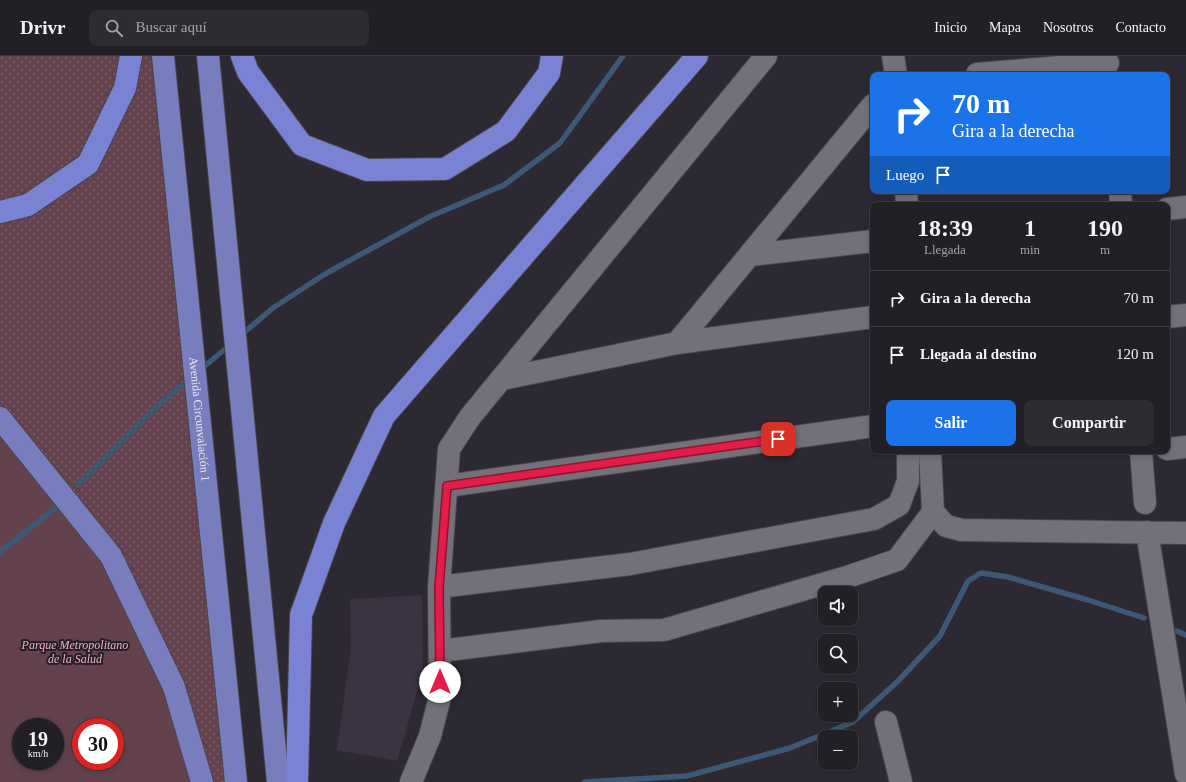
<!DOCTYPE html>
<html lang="es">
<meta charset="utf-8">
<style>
:root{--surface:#221f26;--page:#2e2c32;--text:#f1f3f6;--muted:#a2a2a7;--line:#3f3d43;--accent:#1a73e8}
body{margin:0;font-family:Georgia,serif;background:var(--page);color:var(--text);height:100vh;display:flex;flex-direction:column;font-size:15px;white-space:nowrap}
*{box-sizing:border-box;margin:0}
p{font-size:13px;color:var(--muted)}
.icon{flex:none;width:22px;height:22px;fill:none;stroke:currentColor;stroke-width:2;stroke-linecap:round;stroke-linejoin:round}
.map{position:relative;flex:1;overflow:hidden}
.sheet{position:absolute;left:870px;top:146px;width:300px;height:252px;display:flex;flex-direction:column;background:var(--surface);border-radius:8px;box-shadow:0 2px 6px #0003,0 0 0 1px var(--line)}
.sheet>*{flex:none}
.banner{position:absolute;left:870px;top:16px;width:300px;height:122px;border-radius:8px;box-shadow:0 2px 6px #0003,0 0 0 1px var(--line);background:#1a73e8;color:#fff;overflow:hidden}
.buttons{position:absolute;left:818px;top:530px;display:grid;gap:8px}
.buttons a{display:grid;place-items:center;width:40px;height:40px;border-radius:8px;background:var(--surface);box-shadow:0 2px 6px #0003,0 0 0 1px var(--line);font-size:20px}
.speed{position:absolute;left:12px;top:662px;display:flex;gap:8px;font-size:20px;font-weight:700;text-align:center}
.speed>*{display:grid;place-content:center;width:52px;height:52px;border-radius:50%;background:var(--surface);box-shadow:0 2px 6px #0003,0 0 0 1px var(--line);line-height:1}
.speed small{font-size:10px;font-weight:400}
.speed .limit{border:6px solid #d22;background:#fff;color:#111}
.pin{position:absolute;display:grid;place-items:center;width:34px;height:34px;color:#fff;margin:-17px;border-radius:8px;box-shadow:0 2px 6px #0006}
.me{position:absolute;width:44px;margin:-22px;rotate:0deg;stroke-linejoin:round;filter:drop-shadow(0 0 3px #0008)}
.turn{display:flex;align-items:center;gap:14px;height:84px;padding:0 16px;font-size:18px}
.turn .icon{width:52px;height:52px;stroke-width:2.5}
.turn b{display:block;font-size:28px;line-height:34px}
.then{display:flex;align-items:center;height:38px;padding:0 16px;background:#0003;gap:8px;font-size:15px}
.eta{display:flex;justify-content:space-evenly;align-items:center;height:68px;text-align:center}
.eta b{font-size:24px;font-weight:700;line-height:28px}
.cta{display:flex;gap:8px;margin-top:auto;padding:8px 16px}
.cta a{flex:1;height:46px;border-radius:8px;background:var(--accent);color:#fff;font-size:16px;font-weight:700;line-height:46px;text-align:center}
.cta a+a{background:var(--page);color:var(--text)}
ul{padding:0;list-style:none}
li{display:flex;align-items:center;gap:12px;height:56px;padding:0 16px;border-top:1px solid var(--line)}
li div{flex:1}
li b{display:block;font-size:15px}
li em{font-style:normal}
header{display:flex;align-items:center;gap:24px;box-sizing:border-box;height:56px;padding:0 20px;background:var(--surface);border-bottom:1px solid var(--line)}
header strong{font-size:19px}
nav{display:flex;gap:22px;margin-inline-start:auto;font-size:14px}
.search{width:280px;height:36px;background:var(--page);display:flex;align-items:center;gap:10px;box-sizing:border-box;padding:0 14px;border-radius:8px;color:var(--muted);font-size:15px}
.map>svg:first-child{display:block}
.built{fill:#3a3442}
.grass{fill:url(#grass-dots)}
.green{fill:#64424d;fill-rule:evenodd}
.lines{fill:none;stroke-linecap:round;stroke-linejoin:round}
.stream{stroke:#3c5875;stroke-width:5.5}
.minor-casing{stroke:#48464c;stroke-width:24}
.primary-casing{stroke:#48464c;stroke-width:24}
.trunk-casing{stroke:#48464c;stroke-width:24}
.minor{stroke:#74707a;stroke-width:22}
.primary{stroke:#787dbd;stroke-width:22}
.trunk{stroke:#7982d3;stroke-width:22}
.route-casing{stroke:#92132f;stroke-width:10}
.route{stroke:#e11d48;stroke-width:7}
.labels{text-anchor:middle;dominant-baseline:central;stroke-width:4;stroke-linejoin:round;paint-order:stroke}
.street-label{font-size:12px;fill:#ebe9ee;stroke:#232028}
.park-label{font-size:12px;font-style:italic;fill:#f4adc3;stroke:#232028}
</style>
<header>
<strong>Drivr</strong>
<div class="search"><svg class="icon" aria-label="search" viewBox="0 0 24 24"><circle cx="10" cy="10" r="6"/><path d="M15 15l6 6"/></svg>Buscar aquí</div>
<nav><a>Inicio</a><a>Mapa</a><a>Nosotros</a><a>Contacto</a></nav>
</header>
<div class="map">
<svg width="1186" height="726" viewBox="0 0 1186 726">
<defs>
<pattern id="grass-dots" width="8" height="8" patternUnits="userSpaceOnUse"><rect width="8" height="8" fill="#64424d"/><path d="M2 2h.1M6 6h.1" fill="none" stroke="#7a5d67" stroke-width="1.8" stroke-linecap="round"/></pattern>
</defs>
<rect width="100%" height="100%" fill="#2d2932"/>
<path class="built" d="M422,539L423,615L397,705L337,694L351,591L350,543Z"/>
<path class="grass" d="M0,0H163L236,726H202L0,362Z"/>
<path class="green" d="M0,362L111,500L202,726H0ZM21,671H55V705H21ZM81,671H115V705H81Z"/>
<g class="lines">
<path class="stream" d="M241,279L273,252L325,218L429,161L504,129L560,87L623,0
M200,314L230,289
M78,429L151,356L190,322
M0,496L58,450
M1177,575L1186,579
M585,726L687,720L790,692L853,666L898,625L940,580L968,525L981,517L1008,521L1088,544L1144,562"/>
<g class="minor-casing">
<path id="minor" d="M893,0L896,19
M977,18L1108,7
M906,135L907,149
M1120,135L1121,149
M1167,153L1186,151
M751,199L873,185
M1167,261L1186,259
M677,287L873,49
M502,323L677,287L873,261
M1167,393L1186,391
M930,395L933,456L946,470L962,474L1186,477
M1141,395L1145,447
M447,430L873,370
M1147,476L1186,718
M439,531L630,508L874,463L899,449L908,425V395
M440,595L601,575L664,574L847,521L897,504L933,456
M886,666L901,726
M411,726L430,680L440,641L439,531L449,393L470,361L766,0"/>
</g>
<g class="primary-casing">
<g id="primary">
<path id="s1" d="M163,0L236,726"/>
<path d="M208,0L278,726"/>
<path d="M0,362L111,500L174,631L202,726"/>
</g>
</g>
<g class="trunk-casing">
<path id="trunk" d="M242,0L248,16L302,89L367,114L445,113L506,75L549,17L552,0
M0,156L28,149L88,108L125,32L131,0
M297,726L301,559L334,467L384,360L697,0"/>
</g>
<use href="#minor" class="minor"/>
<use href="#primary" class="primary"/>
<use href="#trunk" class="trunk"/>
</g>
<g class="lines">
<g class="route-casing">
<path id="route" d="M440,626L439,531L447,430L778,383"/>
</g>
<use href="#route" class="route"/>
</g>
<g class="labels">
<g class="street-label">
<text stroke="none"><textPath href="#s1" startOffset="365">Avenida Circunvalación 1</textPath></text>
</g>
<g class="park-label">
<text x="75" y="589">Parque Metropolitano<tspan x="75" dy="14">de la Salud</tspan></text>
</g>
</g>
</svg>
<div class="buttons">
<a><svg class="icon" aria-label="sound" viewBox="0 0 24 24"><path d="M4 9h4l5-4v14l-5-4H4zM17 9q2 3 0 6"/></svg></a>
<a><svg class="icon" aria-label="search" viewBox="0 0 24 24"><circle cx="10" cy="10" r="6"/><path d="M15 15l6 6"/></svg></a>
<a>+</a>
<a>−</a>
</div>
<div class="speed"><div>19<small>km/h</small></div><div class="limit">30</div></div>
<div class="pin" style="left:778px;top:383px;background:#d93025"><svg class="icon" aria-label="arrive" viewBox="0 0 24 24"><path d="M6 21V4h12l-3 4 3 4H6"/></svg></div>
<svg class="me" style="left:440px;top:626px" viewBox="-20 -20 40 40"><circle r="19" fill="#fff"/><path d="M0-13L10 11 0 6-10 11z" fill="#e11d48"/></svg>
<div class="banner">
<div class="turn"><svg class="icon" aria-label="right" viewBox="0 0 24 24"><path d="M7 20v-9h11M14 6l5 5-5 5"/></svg><div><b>70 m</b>Gira a la derecha</div></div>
<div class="then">Luego<svg class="icon" aria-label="arrive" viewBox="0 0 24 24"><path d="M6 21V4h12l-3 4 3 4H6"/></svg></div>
</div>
<section class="sheet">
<div class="eta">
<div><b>18:39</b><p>Llegada</p></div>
<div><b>1</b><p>min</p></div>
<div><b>190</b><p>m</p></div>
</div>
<ul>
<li><svg class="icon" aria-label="right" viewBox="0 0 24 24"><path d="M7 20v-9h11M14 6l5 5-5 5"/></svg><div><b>Gira a la derecha</b></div><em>70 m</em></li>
<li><svg class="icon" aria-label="arrive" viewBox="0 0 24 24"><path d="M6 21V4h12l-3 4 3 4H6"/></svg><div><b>Llegada al destino</b></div><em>120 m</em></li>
</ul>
<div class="cta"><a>Salir</a><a>Compartir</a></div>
</section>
</div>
